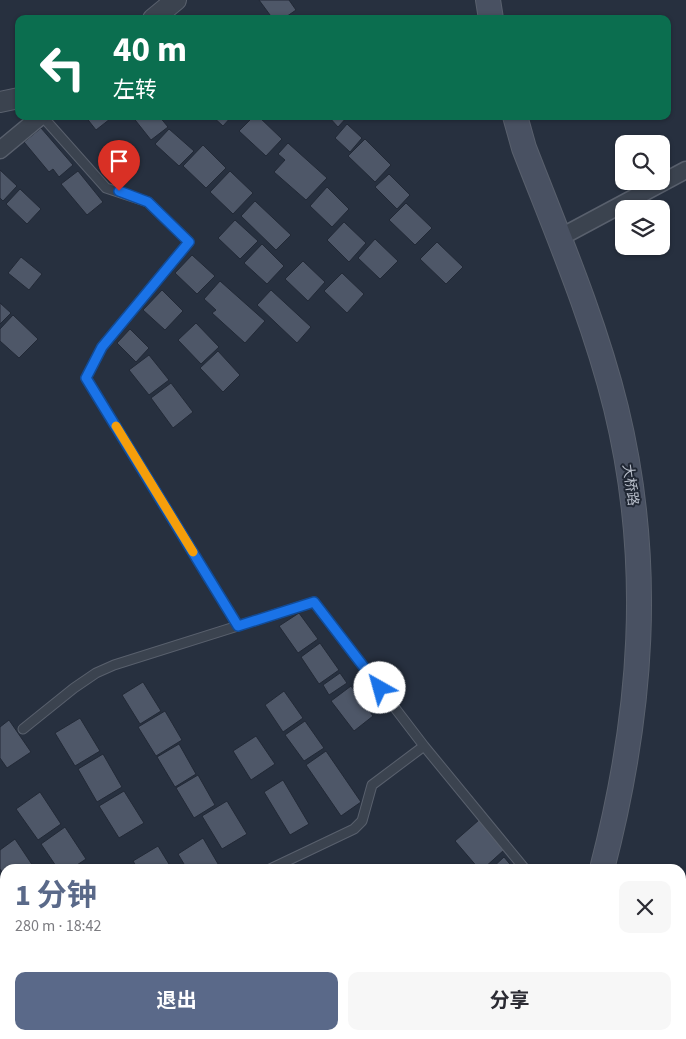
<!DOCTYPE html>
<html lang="zh">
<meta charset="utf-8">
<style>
:root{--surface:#fff;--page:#f7f7f7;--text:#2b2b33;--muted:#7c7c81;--accent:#5a6989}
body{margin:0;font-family:"Source Sans 3","Noto Sans SC",sans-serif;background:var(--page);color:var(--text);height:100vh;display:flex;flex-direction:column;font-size:19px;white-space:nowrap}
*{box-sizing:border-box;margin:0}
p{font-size:16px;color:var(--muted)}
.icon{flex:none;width:28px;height:28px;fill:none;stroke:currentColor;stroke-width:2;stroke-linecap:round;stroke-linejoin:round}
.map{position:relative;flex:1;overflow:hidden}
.details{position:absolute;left:0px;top:864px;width:686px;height:176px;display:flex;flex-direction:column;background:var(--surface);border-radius:15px 15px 0 0;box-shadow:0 1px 4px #0004}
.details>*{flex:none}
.guide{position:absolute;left:15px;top:15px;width:656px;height:105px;border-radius:10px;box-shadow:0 1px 4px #0004;background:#0b6e4f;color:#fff;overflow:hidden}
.fabs{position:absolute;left:615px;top:135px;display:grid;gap:10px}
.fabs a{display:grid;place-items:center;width:55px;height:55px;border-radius:10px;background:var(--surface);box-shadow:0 1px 4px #0004;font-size:25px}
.pin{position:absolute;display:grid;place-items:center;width:42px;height:42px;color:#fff;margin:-51px -21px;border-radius:50% 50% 50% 0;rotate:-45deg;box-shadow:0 0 5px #0007}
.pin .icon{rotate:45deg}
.me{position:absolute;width:55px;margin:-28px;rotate:322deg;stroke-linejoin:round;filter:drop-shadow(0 0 4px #0008)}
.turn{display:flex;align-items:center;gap:18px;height:105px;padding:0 15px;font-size:22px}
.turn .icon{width:65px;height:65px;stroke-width:2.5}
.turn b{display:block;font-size:35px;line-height:42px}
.round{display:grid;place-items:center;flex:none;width:52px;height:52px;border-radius:10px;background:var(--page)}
.overview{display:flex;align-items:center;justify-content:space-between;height:85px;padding:0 15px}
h1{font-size:30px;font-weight:700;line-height:38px;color:var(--accent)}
.primary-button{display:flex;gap:10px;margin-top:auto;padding:10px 15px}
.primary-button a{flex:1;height:58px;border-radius:10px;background:var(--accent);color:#fff;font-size:20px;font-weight:700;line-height:58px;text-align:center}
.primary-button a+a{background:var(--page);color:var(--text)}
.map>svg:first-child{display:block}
.building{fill:#4e5768;stroke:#222936}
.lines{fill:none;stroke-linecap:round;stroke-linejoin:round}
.service-casing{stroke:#59606d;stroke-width:11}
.minor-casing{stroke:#59606d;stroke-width:19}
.tertiary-casing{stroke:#59606d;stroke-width:22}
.secondary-casing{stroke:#59606d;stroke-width:26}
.service{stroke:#3b434f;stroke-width:9}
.minor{stroke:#3b434f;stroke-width:16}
.tertiary{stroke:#3b434f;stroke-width:20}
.secondary{stroke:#495162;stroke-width:24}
.route-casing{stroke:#114b97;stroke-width:12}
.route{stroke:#1a73e8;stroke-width:9}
.slow{stroke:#f59e0b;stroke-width:9}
.labels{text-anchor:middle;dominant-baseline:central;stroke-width:4;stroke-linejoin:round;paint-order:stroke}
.street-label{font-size:14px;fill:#b8beca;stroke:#202734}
</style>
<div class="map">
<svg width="686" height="1039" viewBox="0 0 686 1039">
<rect width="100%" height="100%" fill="#27303f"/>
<path class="building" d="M259,0H289L296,10L283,19H273Z
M85,116H108L110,119L96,130Z
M132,116H159L168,127L151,140Z
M212,116H232L223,126Z
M254,116H258L282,139L266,156L239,131Z
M328,116H348L338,127Z
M347,124L362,138L350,152L335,138Z
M41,128L73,165L59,177L53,169L49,172L24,142Z
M169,129L194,151L179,166L155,144Z
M365,139L391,165L375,182L348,156Z
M288,143L327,178L306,200L274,172L285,160L278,154Z
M203,145L226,168L206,188L183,166Z
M0,170L17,186L3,201L0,198Z
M78,171L103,202L87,215L61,184Z
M230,171L253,193L233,214L210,192Z
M389,174L410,195L397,209L375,187Z
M327,187L349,209L332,227L310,206Z
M20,189L41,209L27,224L6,204Z
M255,201L291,235L276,250L241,216Z
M406,203L432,228L415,245L389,220Z
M235,220L258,241L240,259L218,238Z
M344,222L366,243L349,262L327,240Z
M375,239L398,261L380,279L358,258Z
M437,242L463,267L446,284L420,259Z
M262,244L284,266L267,284L244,263Z
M192,255L215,276L197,294L175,273Z
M21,257L42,274L29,290L8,273Z
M303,261L325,282L308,301L285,279Z
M342,273L364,294L347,313L324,291Z
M220,281L265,321L245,343L212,313L216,310L204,299Z
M162,290L183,311L165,330L143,310Z
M271,290L311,327L297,343L257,305Z
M0,303L11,313L0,324Z
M13,315L38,339L19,358L0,341V329Z
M196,323L219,347L201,364L178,340Z
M130,329L149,348L136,362L117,343Z
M218,351L240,375L223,392L200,368Z
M149,355L169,380L149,395L129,370Z
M171,383L193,412L173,428L151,398Z
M299,613L318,639L298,653L279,626Z
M320,643L339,670L319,684L301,657Z
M340,673L347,683L329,695L323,685Z
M143,682L161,711L140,724L122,695Z
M351,686L373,716L354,731L331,701Z
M284,691L303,718L283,732L265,705Z
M165,711L182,740L156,756L138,727Z
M80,718L100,751L75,766L55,733Z
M9,720L31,752L7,768L0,758V727Z
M305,721L324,748L304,761L285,735Z
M256,736L275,764L251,780L233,751Z
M179,744L196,774L175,787L157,757Z
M326,751L361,802L341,816L306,765Z
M103,754L122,787L97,802L78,769Z
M198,775L215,805L194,818L176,788Z
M283,780L309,824L290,835L264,792Z
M124,791L144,823L119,838L99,806Z
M40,792L61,824L38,840L16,809Z
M227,801L247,834L222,849L202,816Z
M479,820L504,850L483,869H479L455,841Z
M65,827L86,859L71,869H58L41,844Z
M203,838L221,869H187L178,854Z
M15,839L35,869H5V876L0,869V850Z
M158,846L172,869H138L133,861Z
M504,857L514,869H491Z
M5,893V920L0,922V896Z
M5,931V949L0,941V934Z
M43,1035H70L73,1039H46Z
M104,1035H133L136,1039H107Z
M192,1035L194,1039H167L166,1036Z
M210,1035H235L236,1036L231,1039H212Z
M263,1035H289L291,1039H265Z
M365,1035H393L395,1039H367Z"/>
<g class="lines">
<g class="service-casing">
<path id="service" d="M42,116L106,188L148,202L189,242L102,347L86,378L238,626
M23,729L74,688L96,673L114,665L314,602L424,746L525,869
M270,869L354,829L362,821L372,785L424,746
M0,1000H5
M136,1035L139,1039
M466,1039L471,1035"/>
</g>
<g class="minor-casing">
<path id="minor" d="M0,150L41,116
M559,238L686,170"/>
</g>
<g class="tertiary-casing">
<path id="tertiary" d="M153,19L176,0
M0,102L19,98"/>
</g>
<g class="secondary-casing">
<path id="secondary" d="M488,0L491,19
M515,116L524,148C557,233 594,319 616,408C654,564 642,715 602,869
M524,1039L526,1035"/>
</g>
<use href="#service" class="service"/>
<use href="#minor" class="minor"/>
<use href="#tertiary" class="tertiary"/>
<use href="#secondary" class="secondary"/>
</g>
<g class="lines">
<g class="route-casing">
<path id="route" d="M119,191L148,202L189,242L102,347L86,378L238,626L314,602L380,688"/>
</g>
<use href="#route" class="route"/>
<path class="slow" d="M116,426L193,552"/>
</g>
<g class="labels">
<g class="street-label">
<text transform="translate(630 485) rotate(82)">大桥路</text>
</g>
</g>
</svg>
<div class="fabs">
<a><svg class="icon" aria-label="search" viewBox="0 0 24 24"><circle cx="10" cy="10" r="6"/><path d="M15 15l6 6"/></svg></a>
<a><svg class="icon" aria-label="layers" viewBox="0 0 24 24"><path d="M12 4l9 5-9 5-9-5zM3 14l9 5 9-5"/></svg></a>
</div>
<div class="pin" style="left:119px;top:191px;background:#d93025"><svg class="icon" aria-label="arrive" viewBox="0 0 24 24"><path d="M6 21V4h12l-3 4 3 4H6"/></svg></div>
<svg class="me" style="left:380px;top:688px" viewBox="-20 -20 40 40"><circle r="19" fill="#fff"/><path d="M0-13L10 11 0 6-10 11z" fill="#1a73e8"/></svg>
<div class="guide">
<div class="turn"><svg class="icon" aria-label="left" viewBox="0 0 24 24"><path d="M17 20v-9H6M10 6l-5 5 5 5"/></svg><div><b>40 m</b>左转</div></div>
</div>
<section class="details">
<div class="overview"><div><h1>1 分钟</h1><p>280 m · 18:42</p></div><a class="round"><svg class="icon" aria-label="close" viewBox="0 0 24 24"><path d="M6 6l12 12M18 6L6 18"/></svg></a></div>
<div class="primary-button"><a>退出</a><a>分享</a></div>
</section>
</div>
